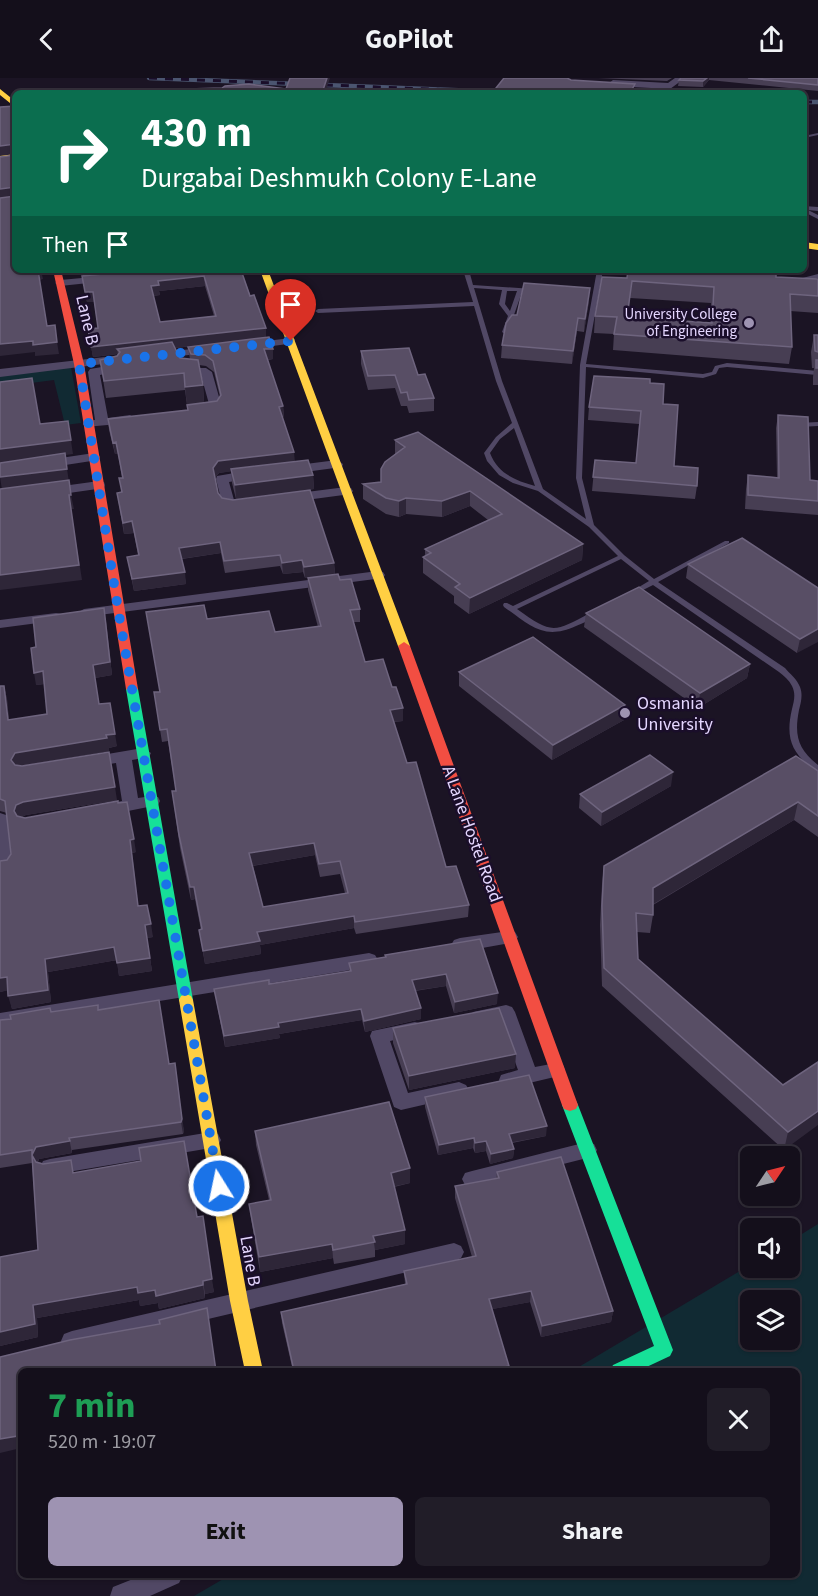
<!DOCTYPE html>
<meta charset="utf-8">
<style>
:root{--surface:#140f1b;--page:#211d28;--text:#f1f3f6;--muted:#9d9ca3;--line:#332f3a;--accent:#9e93b2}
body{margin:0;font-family:"Source Sans 3",sans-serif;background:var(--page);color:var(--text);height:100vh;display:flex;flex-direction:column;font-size:22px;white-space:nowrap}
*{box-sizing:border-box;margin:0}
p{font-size:20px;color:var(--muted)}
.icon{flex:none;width:33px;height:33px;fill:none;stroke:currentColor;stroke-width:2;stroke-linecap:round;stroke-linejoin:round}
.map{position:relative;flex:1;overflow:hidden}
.sheet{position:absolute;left:18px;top:1290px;width:782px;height:210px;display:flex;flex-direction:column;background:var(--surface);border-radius:9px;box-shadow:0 2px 4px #0004,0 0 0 2px var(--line)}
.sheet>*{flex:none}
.banner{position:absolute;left:12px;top:12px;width:795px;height:183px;border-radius:9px;box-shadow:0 2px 4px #0004,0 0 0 2px var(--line);background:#0b6e4f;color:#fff;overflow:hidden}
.needle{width:39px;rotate:55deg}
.tools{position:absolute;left:740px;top:1068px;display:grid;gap:12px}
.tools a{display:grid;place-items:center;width:60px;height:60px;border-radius:9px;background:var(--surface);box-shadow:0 2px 4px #0004,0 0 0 2px var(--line);font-size:30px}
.pin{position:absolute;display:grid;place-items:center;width:51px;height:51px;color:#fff;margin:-62px -26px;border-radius:50% 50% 50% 0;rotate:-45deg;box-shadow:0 0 6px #0007}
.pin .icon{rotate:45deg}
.me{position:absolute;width:66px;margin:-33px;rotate:350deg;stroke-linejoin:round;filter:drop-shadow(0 0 4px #0008)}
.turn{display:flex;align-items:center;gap:21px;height:126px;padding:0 30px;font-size:27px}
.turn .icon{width:78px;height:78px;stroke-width:2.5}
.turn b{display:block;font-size:42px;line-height:51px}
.then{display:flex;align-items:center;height:57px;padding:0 30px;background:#0003;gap:12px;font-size:22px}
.round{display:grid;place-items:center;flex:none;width:63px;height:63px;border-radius:9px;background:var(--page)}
.headline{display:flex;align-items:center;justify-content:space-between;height:102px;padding:0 30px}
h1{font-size:36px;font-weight:700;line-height:45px;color:#1e9e55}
.action{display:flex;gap:12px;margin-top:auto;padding:12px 30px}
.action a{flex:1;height:69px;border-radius:9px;background:var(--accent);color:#111;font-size:24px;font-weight:700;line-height:69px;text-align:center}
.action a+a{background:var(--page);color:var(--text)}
header{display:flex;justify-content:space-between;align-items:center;height:78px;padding:0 30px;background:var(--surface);font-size:27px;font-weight:700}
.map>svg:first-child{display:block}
.green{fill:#112a33;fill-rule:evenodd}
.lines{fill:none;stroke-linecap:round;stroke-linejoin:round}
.lane{fill:#514865;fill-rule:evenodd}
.street{fill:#514865;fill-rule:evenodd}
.fast{fill:#16e098;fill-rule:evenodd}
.slow{fill:#ffcf43;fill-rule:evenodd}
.jam{fill:#f24e42;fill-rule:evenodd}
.rail-casing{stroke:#4b5570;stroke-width:4.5}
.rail{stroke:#1a0e2a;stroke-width:3;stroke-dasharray:8;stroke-linecap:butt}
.wall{fill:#473e53;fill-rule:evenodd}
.shaded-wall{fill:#2e2638}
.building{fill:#584e65;stroke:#6e647e;stroke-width:1.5;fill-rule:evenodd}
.route{stroke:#1a73e8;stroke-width:10;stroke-dasharray:0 18}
.poi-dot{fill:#9e93b2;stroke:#1a0e2a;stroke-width:2}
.labels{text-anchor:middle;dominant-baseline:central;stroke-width:5;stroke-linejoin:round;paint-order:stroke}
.far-poi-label{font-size:15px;fill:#e5d7ff;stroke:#1a0e2a;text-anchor:end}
.street-label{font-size:18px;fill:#e5d7ff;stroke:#1a0e2a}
.poi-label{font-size:18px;fill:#e5d7ff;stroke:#1a0e2a;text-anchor:start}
</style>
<header><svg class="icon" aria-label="back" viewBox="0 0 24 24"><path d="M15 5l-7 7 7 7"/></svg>GoPilot<svg class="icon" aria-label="share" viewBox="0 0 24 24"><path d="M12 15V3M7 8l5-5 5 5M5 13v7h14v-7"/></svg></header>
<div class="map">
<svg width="818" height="1518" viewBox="0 0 818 1518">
<rect width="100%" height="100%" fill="#1b1424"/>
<path class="green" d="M71,289L81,345L65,347L54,302L0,309V298Z
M818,1146V1518H194L230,1497H796V1293H572L750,1187V1190H789V1164ZM750,1222H789V1262H750Z"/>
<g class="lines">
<path class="lane" d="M818,55V57L804,60V58Z
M804,128L818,129V133L808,132L818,137V141L804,134Z
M463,192H469L473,207L533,211L536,213L533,215L522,214L508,254L505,256L502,254L508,238L499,226L502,212L474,210L502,303L543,411L586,441L576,400L580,287L597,192H603L586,286L703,296L712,294L715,288L727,285L818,293L817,297L727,289L719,290L716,296L703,300L586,289L582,400L594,447L624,477L654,501L725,463H729V465L658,504L785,590C790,596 797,601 800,609C803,617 801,624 799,632C794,658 798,671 818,687V694L815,693C792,675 785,661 792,631C794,623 796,616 792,608C789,602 784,598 779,594L653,507L633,517H629V515L649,503L621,481L517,531C552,556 553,555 590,535H593L597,537C591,542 583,545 576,548C543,563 530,547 504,529L503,527L504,525H507L513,528L618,478L589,449L538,413L513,405L499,397L487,383L484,375L496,359L512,345L496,303L474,228L318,235L315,233L318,231L473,224ZM507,213H517L510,233L505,226ZM514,350L535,408C515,402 498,396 490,375L500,361Z
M818,196V200L798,204L795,202Z
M818,344V348L799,349L796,347L799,345Z"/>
<path class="street" d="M675,0H685L670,11L613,8L609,5L613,2L668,5Z
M104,198L108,199V203L60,208L55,205L60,202Z
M291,260L295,261V265L250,271L244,268L250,265Z
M210,269L216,272L214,274L155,281L149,278L155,275Z
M123,277L129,281L127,283L0,299V291Z
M183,280L187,282L192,290H206L212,294L221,326L216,333L200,336L194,332L209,326L201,297L184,296L177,284Z
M114,287L118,289V293L100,297L108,340L130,337L136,341L130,345L85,349L83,346L85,343L95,342L88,294L90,291Z
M94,375L98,376L100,379L98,382L0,397V389Z
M337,382L343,386L342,389L290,396L284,392L290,388Z
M252,392L258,396L257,399L229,404L234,422L249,423L251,426L249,429H223L216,401L217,398Z
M99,403L104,404L105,407L104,410L48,418L41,414L48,410Z
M346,409L351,410L353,413L351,416L291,424L284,420L291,416Z
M378,493L383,494L385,497L383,500L84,539L77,535L84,531Z
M56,535L61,536L63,539L61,542L0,550V542Z
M143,670L151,675L149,679L132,682L138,720L152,718L158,719L160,723L158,727L108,737L102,735L100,731L102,727L122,723L116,685L90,689L84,688L82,684L84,680Z
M0,735L6,737L8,741L12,789L10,793L0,794Z
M509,853L515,854L518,859L515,864L460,874L454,872L451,867L454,862L460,860Z
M369,875L375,877L378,882L375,887L369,889L0,949V935Z
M506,927L512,929L515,934L535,989L556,985L563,987L565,992L563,997L508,1010L501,1007L499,1002L501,997L518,992L500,942L479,946L473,944L470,939L473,934Z
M415,944L422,946L424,951L422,956L390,963L408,1015L459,1004L466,1007L469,1012L466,1017L401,1032L394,1029L370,958L372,953Z
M211,1054L218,1056L221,1062L218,1068L211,1070L50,1097L43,1095L40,1089L43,1083L50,1081Z
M587,1064L594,1066L597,1072L594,1078L587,1080L472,1109L465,1107L462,1101L465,1095L472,1093Z
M454,1165L461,1168L464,1174L461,1180L454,1183L72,1273L64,1270L61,1263L64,1256L72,1253Z
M143,1497H183L179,1505L150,1518H110L113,1509Z"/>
<path class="fast" d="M132,607L138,611L193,922L191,926H181L179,922L126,611Z
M570,1021L576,1023L578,1027L673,1272L670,1278L638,1293H610L613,1287L654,1268L562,1027L564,1023Z"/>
<path class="slow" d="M0,11L15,23V29L0,17Z
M15,75V79L0,80V76Z
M804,164L818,166V172L804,170Z
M260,192H268L410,568L408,571H400L398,568Z
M186,916L191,918L193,922L248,1223L263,1293H245L230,1223L179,922L181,918Z"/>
<path class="jam" d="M53,192H61L84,286L138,611L132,615L126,611L74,286Z
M404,564L410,568L578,1027L576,1031L570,1033L564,1031L562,1027L398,568Z"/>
<g class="rail-casing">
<path id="rail" d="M149,0L530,15
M804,24H818"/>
</g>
<use href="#rail" class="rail"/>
</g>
<path class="wall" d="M598,0H672L667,3Z
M681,0H818V13L709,2L703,9L678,8L679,2Z
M241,192L266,260L273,271V281L268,282L283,328L284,339H282L294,374V383L313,397L314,411L236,421L232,405L231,393L219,395L215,400L218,415L222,420L334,485L335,496L340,502L360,531V544H353L365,584L403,643L394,644L407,685L446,789L469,827L468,839L356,856L354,850L260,867L261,876L205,886L199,852H201L195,821L191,822L180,770L172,713H176L168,663L162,664L154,614H160L146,534L207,541L275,554L318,549L308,512V500H305L303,494L283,496L280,488L225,495L221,475L182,481L186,506L134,513L127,479L138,477L134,455L124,456L117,415H121L122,400L118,376H115L109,352L108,341L188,332L217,323L220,319L214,294L206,288L199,287L203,307L204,324L187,327L185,312L106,320L100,282L117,278L118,276L93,279L88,251L98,250L94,224H87L82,198ZM205,208L214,238L160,244L153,218L160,217L159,213ZM213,266L188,269L190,281L180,280L175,270ZM315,777L320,799L340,796L345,815L263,829L253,788Z
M776,199L818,201V235L790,233L792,269L789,286L613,272L614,256L594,255L595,238L627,200ZM630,220L711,225L710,245L628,239Z
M589,223L584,254L577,253L572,286L501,280L502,267L517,237Z
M814,257H818V307H813V299L814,290H812L811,274Z
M361,273L418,297L434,320V333L409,335L407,328H401L395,310L368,312L361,286Z
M650,305L663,326L674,388L697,408L695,421L592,413L595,382L636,385L639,346L588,342L589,329Z
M778,337L810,402L818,403V437L745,431L746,411L748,397L777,399L776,350Z
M395,362L583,466L582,482L469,536L454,525V518L423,495V479L425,478V471L488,442L470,428L442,439L406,436L399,439L386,436L363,421V406L381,404L395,376Z
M688,486L818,510L797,575L686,500Z
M586,535L750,586L747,600L698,630L584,549Z
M106,543L112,597L95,600L99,626L117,668L109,670V673L18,688L117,722L26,737L21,739L136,774L132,775L138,828L153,859L147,860L152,893L119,898L117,882L48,894L51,924L12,931L8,912L0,914V783L7,782L11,776L7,735L0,733V608H4L7,621L9,642L47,636L44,606L36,607V569Z
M459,594L624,642L552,682L459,608Z
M818,693V759L794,742L653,827V837L650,855L637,854L638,881L783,1007L818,984L784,1072L602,908L600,847L602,806L604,788Z
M671,708L601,748L579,730L580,716Z
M480,861L497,926L454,935L446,908L415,913L421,930V941L365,954L362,942L279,956L280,960L225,969L214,911L269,906L349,893V885L385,879V877Z
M99,932L169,986L184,1053L183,1056L72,1072V1075L39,1081L38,1084L74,1095L197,1139L214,1214L205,1216V1220L159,1231L158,1225L140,1228L139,1222L37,1240L38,1259L0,1268V1179L38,1172L32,1085L0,1090V942L51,934Z
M393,950L515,990L409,1012L393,965Z
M425,1019L546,1058L512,1065L514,1071L513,1080L490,1086L486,1073L475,1075L473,1070L438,1077L425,1029Z
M255,1053L410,1105L394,1109L405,1152V1166L375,1172V1179L334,1186L333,1180L260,1194L251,1140L249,1126L269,1122L256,1067Z
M497,1094L613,1233L611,1244L541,1259L530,1224L492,1231L508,1293H293L282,1245L281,1234L405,1206L404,1193L472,1179L455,1120V1108L496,1101Z"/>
<path class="shaded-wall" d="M327,0H330L325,15H322Z
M707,0H709V2L703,9V3Z
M15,66V76L0,78V68Z
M15,109V119L0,121V111Z
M38,192H41L43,201L40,202Z
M81,192H137L82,198Z
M204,198L205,208L159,213L160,217L152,218L151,208L158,203Z
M590,210L589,223L584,254L585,241Z
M85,214H93L94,224H87Z
M578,240L577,253L572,286L573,273Z
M266,250V260L120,276V274L117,271L118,276L93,279L91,269Z
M33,263L57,264L59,276L35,278V274L0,278V266Z
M264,271H273V281L265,282Z
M203,307L204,324L187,327L185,309Z
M283,328L284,339L279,340V329Z
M68,343L73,376L0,386V371Z
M116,364L118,376H115L113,365Z
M294,374L295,385L219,395L214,401L213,390L218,383Z
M67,391L69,404L2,412L0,399Z
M313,397L314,411L236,421L235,407Z
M470,413V428L442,439V423Z
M69,417H71L74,431H71L82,502L0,512V497Z
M406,420V436L399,439V423Z
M132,443L134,455L124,456L123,445Z
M220,464L221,475L180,481L179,470Z
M583,466L582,482L469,536L470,520Z
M302,482L303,494L283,496L282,485Z
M334,485L335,496L305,500L304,489Z
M185,494L186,506L134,513L132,501Z
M104,530L112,597L95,600L93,587Z
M818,551V564L797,575L800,561Z
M750,586L747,600L698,630L700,615Z
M43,593L45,606L36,607L34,595Z
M4,608L7,621L10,655L8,642Z
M110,625L117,668L109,670V673L18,688L14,695L11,682L15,675L106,657Z
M625,627L624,642L552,682L553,667Z
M403,630V643L391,644L390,632Z
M673,694L671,708L601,748L602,734Z
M115,709L117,722L26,737L19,740L14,733L16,727L23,724Z
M798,724L794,742L650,828L653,810Z
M134,761L136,774L132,775L140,841L130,762Z
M314,765L315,777L251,788L249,775Z
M190,809H194L195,821L191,822Z
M354,838V850L260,867L261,876L205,886L203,873L257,854Z
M151,846L153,859L147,860L145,847Z
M114,869L117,882L48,894L51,924L12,931L8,918L45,881Z
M150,880L152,893L119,898L117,885Z
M446,896V908L412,913V902Z
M7,899L10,912L0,914V900Z
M498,915L497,926L454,935L455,924Z
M421,930V941L365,954L364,943Z
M361,931L362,942L279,956L280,960L225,969L224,958L278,945Z
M516,976L515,990L409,1012V998Z
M175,985L184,1053L183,1056L181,1044Z
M818,1033V1047L784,1072L788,1054Z
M547,1048L546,1058L508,1065L509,1056Z
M69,1060L72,1075L39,1081L35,1089L32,1077L36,1069Z
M474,1060L473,1070L438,1077L439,1067Z
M486,1063V1073L475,1075V1065Z
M514,1071L513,1080L490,1086L491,1076Z
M410,1090V1105L391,1109V1095Z
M405,1152V1166L375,1172L373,1158Z
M332,1166L333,1180L260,1194L259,1179Z
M212,1201L214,1214L205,1216L203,1203Z
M203,1207L205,1220L159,1231L158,1225L140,1228L139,1222L37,1240L38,1259L0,1268V1254L33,1227L137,1209L155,1212Z
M531,1213L530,1224L488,1232L489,1221Z
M613,1233L611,1244L541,1259L542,1248Z
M509,1288L508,1293H486Z
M18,1358L21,1370L0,1375V1361Z"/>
<path class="building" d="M290,0H327L322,15H121L120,13L222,10L225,8L249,6L286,11Z
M504,0H567L571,2L635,6L630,15H492Z
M681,0H707L703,3L679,2Z
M748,0H818V7Z
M376,12L397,15H373Z
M351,13L365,15H349Z
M15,28V73V66L0,68V29Z
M15,77V118V109L0,111V79Z
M15,118V192H38L47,248L55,247L57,264L33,267V263L0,266V120Z
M145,192H241L250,218L254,217L266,250L91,269L88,251L98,250L93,214H85L82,198ZM204,198L216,238L160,244L151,208L159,207L158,203Z
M628,192H750L776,193V199L818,201V218L790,216L792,269L614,256L617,239L595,238L602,199L627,200ZM632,203L714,209L712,245L627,239Z
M524,205L590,210L585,241L578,240L573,273L502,267L506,245L512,237H517Z
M814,257H818V274L815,273Z
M269,259L273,271H264L283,328L279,329L294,374L218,383L213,390L218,415L222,420L233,422L310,412L334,485L304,489L302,482L282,485L280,477L224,483L220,464L179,470L185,494L132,501L127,479L139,477L132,443L123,445L117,415L122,414L119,400H123L116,364L113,365L108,341L188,332L187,327L217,323L221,317L213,283L205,277L191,276L188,269Z
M172,264L180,280L198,282L203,307L185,309L184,295L104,303L100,282L117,278L120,274L117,271Z
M409,270L418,297L425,296L434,320L409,322L407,314L401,315L395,297L368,298L361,273Z
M816,282H818V290H816Z
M594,298L650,301V305L664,306L663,326L678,327L674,388L698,390L697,408L593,399L595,382L636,385L641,333L589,329Z
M32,300L40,346L68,343L71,362L0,371V304Z
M778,337L808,339L810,402L818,403V423L748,417V397L779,400Z
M418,354L583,466L470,520L455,509L460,506L423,479L431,475L425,471L502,436L470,413L442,423L406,420L399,423L386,420L363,406L381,404V391L385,384L405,369L395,362Z
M65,375L67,391L0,399V385Z
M308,382L313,397L235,407L231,391Z
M69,402L71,417H69L79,487L0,497V411Z
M742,460L818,510V551L800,561L688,486Z
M338,496L340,502L351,501L360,531L350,532L365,584L383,581L392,609H396L403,630L390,632L407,685L416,684L446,789L456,788L469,827L355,844L354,838L257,854L260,863L203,873L199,852L202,851L194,809H190L179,757L172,713H176L167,651L160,652L154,614H160L146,534L204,527L207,541L269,533L275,554L321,548L308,500ZM314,765L319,786L340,783L348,815L263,829L249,775Z
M639,509L750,586L700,615L586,535Z
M104,530L110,584L93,587L99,626L110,625L115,656L106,657L107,660L15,675L11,682L15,687L22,688L109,674L115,709L23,724L16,727L14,733L17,738L25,740L118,723V725L127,724L134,761L130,762L138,828L147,827L151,846L145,847L150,880L117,885L114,869L45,881L48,912L8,918L7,899L0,900V783L7,782L11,776L5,723L0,721V608H4L8,642L47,636L43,593L34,595L31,570L36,569L33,540Z
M533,559L625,627L553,667L459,594Z
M650,677L673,694L602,734L580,716Z
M796,678L818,693V738L798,724L653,810V837L636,835L638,881L783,1007L818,984V1033L788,1054L604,890L602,828L604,788Z
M480,861L498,915L455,924L446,896L412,902L421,930L364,943L361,931L278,945L279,949L224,958L214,911L269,902V906L351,893L349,885L386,879L385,877Z
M159,922L169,986L175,985L182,1041L181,1044L69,1060L70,1063L36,1069L32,1077V1072L0,1077V942L11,941L10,937L50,930L51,934L98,927V932Z
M499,930L516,976L409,998L393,950Z
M529,997L547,1048L509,1056L514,1071L491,1076L486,1063L475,1065L474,1060L439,1067L425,1019Z
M389,1024L410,1090L391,1095L405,1152L373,1158L375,1164L333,1172L332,1166L259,1179L249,1126L271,1122L255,1053Z
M184,1063L197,1139L203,1138L212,1201L203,1203V1207L156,1218L155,1212L138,1215L137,1209L33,1227L35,1246L0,1254V1179L38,1172L32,1077L36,1084L43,1086L71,1082L73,1095L141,1083L139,1070Z
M561,1079L613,1233L542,1248L531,1213L489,1221L509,1288L486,1293H294L281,1234L407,1206L404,1193L476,1178L455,1108L499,1100L497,1094Z
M207,1230L216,1293H21V1414L18,1358L0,1361V1279L70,1262L160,1246L159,1242Z"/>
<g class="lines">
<path class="route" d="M219,1108L118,531L79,286L291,263"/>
</g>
<g class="poi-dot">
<circle cx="749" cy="245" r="6"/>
<circle cx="625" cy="635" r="6"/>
</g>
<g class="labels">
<g class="far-poi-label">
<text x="737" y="236">University College<tspan x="737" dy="17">of Engineering</tspan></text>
</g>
<g class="street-label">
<text transform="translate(87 242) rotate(77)">Lane B</text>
<text transform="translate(472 756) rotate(70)">A Lane Hostel Road</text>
<text transform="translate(250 1183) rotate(80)">Lane B</text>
</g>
<g class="poi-label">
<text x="637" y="625">Osmania<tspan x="637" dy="21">University</tspan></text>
</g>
</g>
</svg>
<div class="tools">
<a><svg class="needle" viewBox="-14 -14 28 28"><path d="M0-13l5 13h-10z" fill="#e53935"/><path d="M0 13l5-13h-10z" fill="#9d9ca3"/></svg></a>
<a><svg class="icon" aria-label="sound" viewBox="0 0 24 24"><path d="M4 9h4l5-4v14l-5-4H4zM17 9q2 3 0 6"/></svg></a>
<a><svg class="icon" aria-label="layers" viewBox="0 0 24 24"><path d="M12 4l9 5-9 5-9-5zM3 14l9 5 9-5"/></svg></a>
</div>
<div class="pin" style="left:291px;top:263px;background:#d93025"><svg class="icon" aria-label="arrive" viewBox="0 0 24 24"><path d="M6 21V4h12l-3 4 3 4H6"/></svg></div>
<svg class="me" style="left:219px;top:1108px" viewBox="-20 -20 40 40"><circle r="17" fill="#1a73e8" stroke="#fff" stroke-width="3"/><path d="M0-11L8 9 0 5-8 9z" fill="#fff"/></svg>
<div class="banner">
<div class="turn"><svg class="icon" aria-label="right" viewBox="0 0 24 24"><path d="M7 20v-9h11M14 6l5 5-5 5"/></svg><div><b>430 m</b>Durgabai Deshmukh Colony E-Lane</div></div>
<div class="then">Then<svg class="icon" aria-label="arrive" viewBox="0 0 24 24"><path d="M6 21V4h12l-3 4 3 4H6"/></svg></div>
</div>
<section class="sheet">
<div class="headline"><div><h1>7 min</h1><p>520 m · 19:07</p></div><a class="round"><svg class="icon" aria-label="close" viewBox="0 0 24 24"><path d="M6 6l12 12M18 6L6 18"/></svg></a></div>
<div class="action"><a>Exit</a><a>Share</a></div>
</section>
</div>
